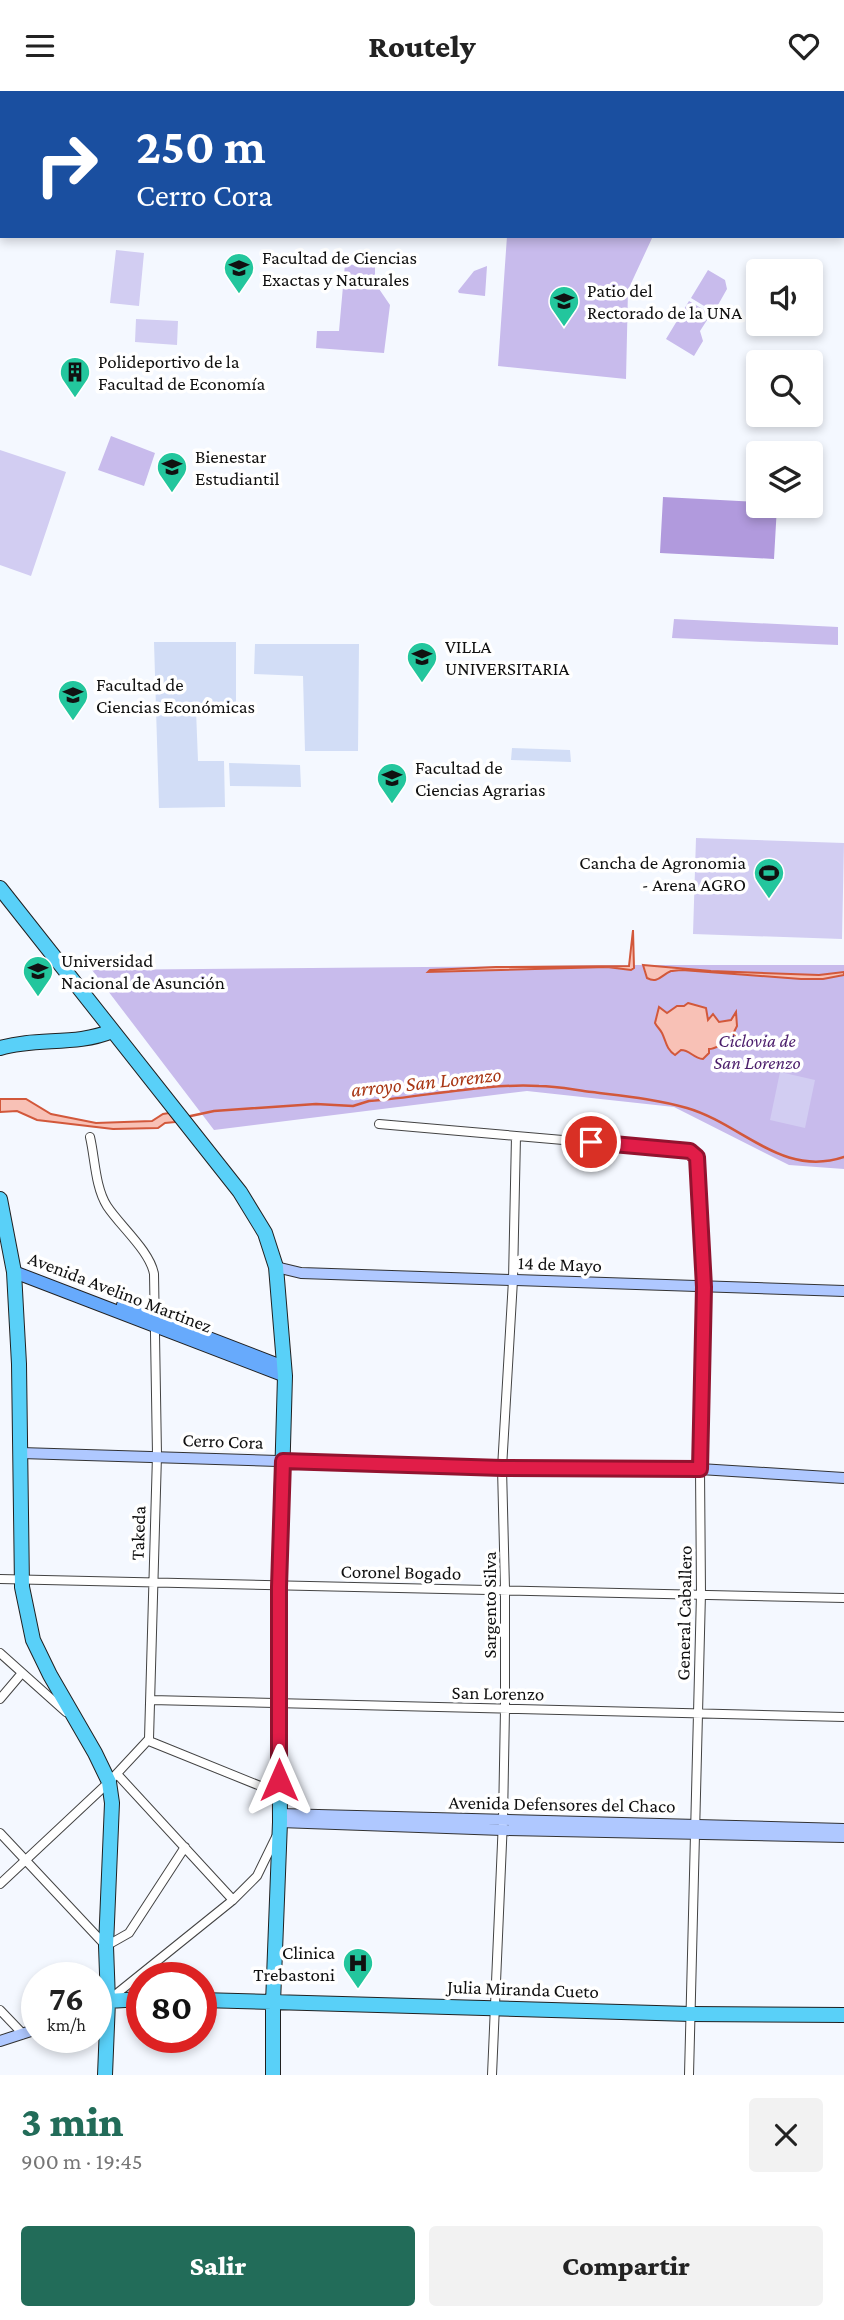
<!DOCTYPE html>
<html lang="es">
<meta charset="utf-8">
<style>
:root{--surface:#fff;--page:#f2f2f2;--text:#222;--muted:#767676;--accent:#226c59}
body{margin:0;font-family:"Crimson Pro",serif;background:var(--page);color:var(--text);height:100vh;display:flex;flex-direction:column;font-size:26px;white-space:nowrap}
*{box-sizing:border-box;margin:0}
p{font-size:23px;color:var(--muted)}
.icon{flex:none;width:38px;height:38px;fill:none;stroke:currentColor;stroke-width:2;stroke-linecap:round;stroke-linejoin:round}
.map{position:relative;height:1984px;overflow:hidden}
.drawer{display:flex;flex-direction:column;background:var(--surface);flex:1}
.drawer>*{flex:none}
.top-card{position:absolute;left:0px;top:0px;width:845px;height:147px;box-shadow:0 4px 10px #0003;background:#1a4fa0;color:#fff;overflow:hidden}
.tools{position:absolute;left:746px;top:168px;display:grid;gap:14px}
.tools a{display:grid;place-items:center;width:77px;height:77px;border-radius:7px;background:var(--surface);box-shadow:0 4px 10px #0003;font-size:35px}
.speed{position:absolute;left:21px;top:1871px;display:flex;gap:14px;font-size:35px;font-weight:700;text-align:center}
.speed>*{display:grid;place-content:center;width:91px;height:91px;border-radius:50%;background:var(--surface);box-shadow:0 4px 10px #0003;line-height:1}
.speed small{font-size:18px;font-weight:400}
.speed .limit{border:10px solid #d22;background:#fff;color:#111}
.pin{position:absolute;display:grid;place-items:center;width:60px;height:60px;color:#fff;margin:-30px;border:4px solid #fff;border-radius:50%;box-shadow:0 2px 7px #0007}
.me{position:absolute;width:77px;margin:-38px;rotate:0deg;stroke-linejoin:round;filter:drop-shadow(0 0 5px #0008)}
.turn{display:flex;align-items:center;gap:24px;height:147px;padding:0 21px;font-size:32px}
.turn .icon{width:91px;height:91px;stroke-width:2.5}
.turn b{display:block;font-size:49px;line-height:60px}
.round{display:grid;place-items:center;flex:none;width:74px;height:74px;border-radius:7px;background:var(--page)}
.headline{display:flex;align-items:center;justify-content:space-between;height:119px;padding:0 21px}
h1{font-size:42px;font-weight:800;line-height:52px;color:var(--accent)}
.button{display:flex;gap:14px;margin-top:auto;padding:14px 21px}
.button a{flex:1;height:80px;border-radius:7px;background:var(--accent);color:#fff;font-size:28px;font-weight:800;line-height:80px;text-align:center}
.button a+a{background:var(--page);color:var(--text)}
header{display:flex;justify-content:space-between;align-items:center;height:91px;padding:0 21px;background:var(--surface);font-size:32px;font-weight:800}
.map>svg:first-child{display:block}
.farmland{fill:#d2ddf6}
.green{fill:#c8bbec}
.forest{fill:#b19add}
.pitch{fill:#d2cdf2}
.water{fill:#f8c1b6;stroke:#d2583b;stroke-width:2}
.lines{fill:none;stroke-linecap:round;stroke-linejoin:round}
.stream{stroke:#d2583b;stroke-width:2.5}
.street-casing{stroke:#434343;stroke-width:10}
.secondary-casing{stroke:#323232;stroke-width:12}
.primary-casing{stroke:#212121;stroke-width:14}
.highway-casing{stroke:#212121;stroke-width:16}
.street{stroke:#fff;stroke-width:8}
.secondary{stroke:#afc8ff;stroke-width:10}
.primary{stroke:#67aafc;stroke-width:12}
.highway{stroke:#59d0f8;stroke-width:14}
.route-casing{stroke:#92132f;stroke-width:18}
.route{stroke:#e11d48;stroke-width:12}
.labels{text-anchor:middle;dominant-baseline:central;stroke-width:7;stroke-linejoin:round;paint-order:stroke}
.poi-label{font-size:19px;fill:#101010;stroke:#fff;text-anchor:start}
.park-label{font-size:19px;font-style:italic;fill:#4b1d6b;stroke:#fff}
.street-label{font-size:19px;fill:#101010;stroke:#fff}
.water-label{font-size:21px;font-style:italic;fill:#a83614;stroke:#fff}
</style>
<header><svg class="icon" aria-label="menu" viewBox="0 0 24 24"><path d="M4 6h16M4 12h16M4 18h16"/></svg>Routely<svg class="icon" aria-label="heart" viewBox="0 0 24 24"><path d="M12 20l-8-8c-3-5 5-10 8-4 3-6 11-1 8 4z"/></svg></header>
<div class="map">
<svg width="844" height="1984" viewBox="0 0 844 1984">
<rect width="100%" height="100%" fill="#f4f8ff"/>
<path class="farmland" d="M154,551H236V618L196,619L198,670H224L225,716L159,717Z
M255,553H359L358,660H305L303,585L254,583Z
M512,657L570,659L571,671L511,669Z
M229,672L300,674L301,696L230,695Z"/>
<path class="green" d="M507,145H653L628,199L626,288L498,275Z
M345,173L375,176V192L390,214L384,262L316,257L317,240H339Z
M487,175L485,205L459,202L458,200L474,180Z
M708,179L725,189L727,198L714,221L691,207Z
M689,210L711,223L700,240L703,250L694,265L666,248Z
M111,345L155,362L144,395L98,379Z
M674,528L838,536V554L672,547Z
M635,874H844V1078L789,1074L674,1016L527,1000L214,1039L92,879Z"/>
<path class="forest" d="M663,406L758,411V415H777L774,468L660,462Z"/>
<path class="pitch" d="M116,159L144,162L139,215L110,212Z
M136,228L178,230L177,254L135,251Z
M0,359L66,381L31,485L0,474Z
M696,747L844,752L842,848L693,843Z
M780,981L815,989L805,1037L770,1029Z"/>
<path class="water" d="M633,839L634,877L631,879L607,876L428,881L430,879L496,876L629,875Z
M643,874L711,880L819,884L844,881V884L823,888H801L682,879C681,879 672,880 671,880C661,884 658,893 647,887Z
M688,912L706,917L708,929L713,923L719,931L731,929L736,921L737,935L733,943L741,948L734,955C724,947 719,958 709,958V962L703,968C693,967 690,959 681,959L675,964C666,958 666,950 662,942C660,938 657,936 655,932L659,916L667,922L677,915H684Z
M0,1008H26L51,1023L96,1032L152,1030L163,1023L169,1022L176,1031L165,1032L158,1037L113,1038L37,1029L17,1020L0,1021Z"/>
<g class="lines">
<path class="stream" d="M186,1026L214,1020L316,1013L353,1015L369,1010C425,1006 483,992 539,995C557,995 575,999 592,1001C624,1005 656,1008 687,1017C742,1033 782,1087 844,1066"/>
<g class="street-casing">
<path id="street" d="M379,1033L690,1060L694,1062L699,1071L703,1196L700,1378L701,1502L689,1984
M0,1488L844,1507
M0,1562L66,1621
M0,1608L22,1582
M151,1609L844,1626
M149,1650L280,1703
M117,1683L233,1809
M0,1742L106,1855L129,1842L185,1756
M0,1793L109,1691L149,1648L157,1364L154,1183C150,1160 120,1135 107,1115C95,1096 95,1067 90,1046
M110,1908L233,1809L257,1785L276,1746
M0,1919L23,1943
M492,1984L503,1729L505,1618V1498L502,1377L513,1189L516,1045"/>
</g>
<g class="secondary-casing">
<path id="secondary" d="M276,1176L301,1182L844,1200
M21,1362L502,1377L700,1378L844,1387
M280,1723L844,1738
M280,1731L502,1739L844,1746
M0,1950L37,1938"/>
</g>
<g class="primary-casing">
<path id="primary" d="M14,1181L285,1285
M123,1214L284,1276"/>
</g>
<g class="highway-casing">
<path id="highway" d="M0,797L240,1101L265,1142L276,1176L285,1285L279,1495L280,1731L273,1912V1984
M0,957C37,946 76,955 112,940
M0,1108L14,1181L19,1273L22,1496L33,1549L50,1584L95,1662L109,1691L112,1712L106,1855L108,1910L105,1984
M201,1909L691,1923L844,1924
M108,1910L142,1908"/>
</g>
<use href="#street" class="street"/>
<use href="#secondary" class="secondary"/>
<use href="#primary" class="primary"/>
<use href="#highway" class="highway"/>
</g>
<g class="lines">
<g class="route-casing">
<path id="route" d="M279,1689V1496L283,1370L502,1377L700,1378L704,1196L697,1066L690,1060L591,1051"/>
</g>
<use href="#route" class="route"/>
</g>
<defs>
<g id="university-pin" transform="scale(1.575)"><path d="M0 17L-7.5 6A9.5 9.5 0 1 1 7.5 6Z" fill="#23c69d" stroke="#fff"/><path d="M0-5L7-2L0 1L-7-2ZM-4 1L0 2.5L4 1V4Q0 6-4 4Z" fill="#111"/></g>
<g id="building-pin" transform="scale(1.575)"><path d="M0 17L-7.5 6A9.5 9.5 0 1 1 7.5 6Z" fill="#23c69d" stroke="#fff"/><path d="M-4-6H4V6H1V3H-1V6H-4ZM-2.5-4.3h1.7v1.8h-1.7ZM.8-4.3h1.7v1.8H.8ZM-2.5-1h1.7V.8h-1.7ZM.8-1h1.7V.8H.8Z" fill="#111"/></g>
<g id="stadium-pin" transform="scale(1.575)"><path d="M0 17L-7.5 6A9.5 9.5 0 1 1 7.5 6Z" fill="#23c69d" stroke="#fff"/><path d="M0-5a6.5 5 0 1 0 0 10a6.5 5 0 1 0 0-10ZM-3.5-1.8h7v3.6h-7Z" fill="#111"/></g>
<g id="hospital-pin" transform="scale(1.575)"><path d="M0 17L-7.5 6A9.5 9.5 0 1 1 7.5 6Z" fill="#23c69d" stroke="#fff"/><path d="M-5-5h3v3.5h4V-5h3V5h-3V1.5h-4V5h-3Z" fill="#111"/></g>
</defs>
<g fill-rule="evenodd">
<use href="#university-pin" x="239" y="177"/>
<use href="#university-pin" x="564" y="210"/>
<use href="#building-pin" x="75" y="281"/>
<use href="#university-pin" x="172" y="376"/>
<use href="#university-pin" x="422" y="566"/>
<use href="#university-pin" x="73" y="604"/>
<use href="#university-pin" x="392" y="687"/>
<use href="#stadium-pin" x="769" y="782"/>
<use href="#university-pin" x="38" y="880"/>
<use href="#hospital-pin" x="358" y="1872"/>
</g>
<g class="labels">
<g class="poi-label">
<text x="262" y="166">Facultad de Ciencias<tspan x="262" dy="22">Exactas y Naturales</tspan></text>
<text x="587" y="199">Patio del<tspan x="587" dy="22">Rectorado de la UNA</tspan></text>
<text x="98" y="270">Polideportivo de la<tspan x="98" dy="22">Facultad de Economía</tspan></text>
<text x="195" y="365">Bienestar<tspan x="195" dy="22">Estudiantil</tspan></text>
<text x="445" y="555">VILLA<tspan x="445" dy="22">UNIVERSITARIA</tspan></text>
<text x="96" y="593">Facultad de<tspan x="96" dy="22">Ciencias Económicas</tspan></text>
<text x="415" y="676">Facultad de<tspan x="415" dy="22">Ciencias Agrarias</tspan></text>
<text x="746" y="771" text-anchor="end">Cancha de Agronomia<tspan x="746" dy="22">- Arena AGRO</tspan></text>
<text x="61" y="869">Universidad<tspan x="61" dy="22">Nacional de Asunción</tspan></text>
<text x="335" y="1861" text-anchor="end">Clinica<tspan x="335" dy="22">Trebastoni</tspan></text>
</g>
<g class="park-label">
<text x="757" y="949">Ciclovia de<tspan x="757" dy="22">San Lorenzo</tspan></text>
</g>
<g class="street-label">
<text transform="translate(560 1173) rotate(2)">14 de Mayo</text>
<text transform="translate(120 1201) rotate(21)">Avenida Avelino Martinez</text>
<text transform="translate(223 1350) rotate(2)">Cerro Cora</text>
<text transform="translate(138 1442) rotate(-88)">Takeda</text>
<text transform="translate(401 1481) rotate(1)">Coronel Bogado</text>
<text transform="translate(489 1514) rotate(-90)">Sargento Silva</text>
<text transform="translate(684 1522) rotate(-89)">General Caballero</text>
<text transform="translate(498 1602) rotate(1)">San Lorenzo</text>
<text transform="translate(562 1713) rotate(1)">Avenida Defensores del Chaco</text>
<text transform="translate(523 1898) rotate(2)">Julia Miranda Cueto</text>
</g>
<g class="water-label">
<text transform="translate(426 991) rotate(-6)">arroyo San Lorenzo</text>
</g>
</g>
</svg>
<div class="tools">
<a><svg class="icon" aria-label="sound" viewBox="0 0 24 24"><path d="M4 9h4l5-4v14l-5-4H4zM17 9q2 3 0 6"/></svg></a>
<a><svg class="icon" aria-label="search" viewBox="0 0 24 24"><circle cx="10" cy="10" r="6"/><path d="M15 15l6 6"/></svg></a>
<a><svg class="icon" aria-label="layers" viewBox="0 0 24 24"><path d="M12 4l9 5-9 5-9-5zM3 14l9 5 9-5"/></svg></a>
</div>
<div class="speed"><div>76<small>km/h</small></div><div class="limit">80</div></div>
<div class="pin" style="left:591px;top:1051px;background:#d93025"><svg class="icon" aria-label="arrive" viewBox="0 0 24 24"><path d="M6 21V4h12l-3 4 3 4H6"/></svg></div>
<svg class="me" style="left:279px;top:1689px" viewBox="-20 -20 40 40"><path d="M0-17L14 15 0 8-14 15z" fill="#e11d48" stroke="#fff" stroke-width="4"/></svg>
<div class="top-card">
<div class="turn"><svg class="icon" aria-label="right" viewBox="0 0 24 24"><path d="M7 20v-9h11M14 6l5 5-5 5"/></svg><div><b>250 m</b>Cerro Cora</div></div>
</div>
</div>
<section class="drawer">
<div class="headline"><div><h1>3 min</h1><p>900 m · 19:45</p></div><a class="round"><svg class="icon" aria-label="close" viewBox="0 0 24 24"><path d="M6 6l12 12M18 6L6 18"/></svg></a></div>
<div class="button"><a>Salir</a><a>Compartir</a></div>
</section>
